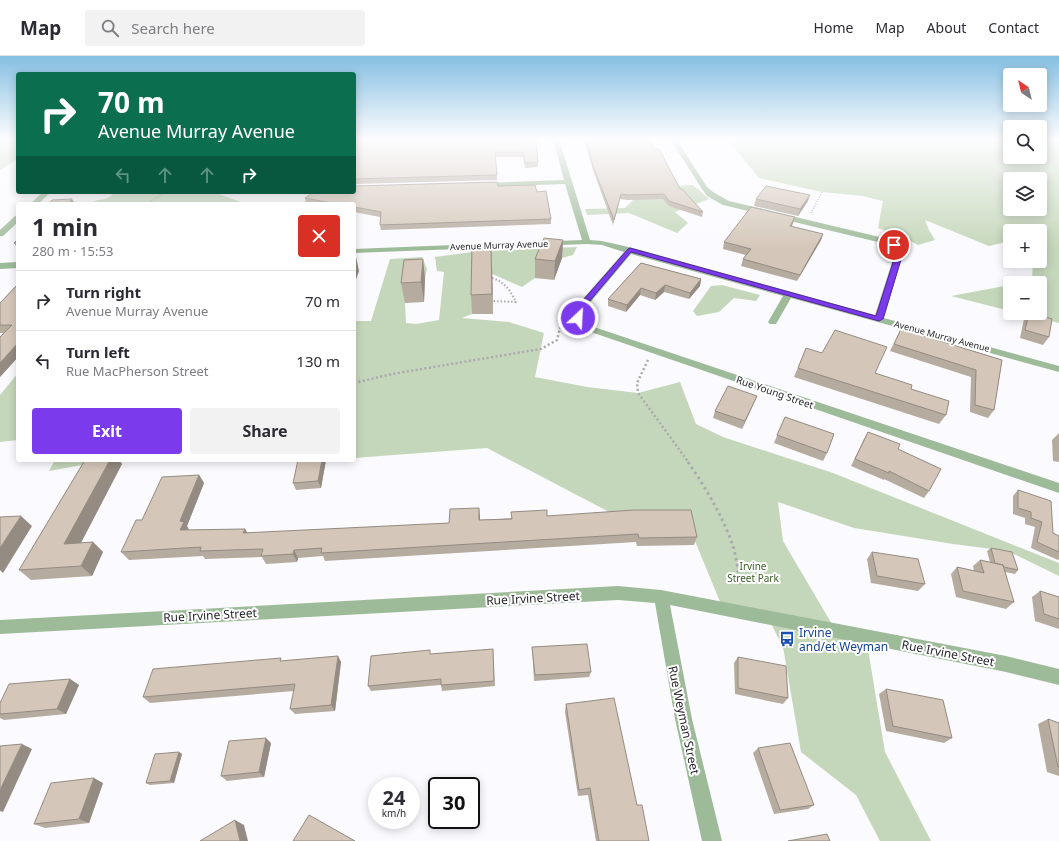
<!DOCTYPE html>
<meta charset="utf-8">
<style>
:root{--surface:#fff;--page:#f2f2f3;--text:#2b2b33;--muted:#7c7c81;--line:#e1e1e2;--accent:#7c3aed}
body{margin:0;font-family:"Noto Sans",sans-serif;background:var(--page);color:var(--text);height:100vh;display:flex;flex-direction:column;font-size:15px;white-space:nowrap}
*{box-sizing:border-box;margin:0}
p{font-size:13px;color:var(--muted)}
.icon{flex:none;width:22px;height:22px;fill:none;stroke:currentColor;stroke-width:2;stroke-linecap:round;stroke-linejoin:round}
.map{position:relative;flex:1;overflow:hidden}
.details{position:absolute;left:16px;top:146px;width:340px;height:260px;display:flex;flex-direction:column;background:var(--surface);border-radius:4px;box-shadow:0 2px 10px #0003}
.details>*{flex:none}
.hud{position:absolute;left:16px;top:16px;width:340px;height:122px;border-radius:4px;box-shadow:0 2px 10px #0003;background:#0b6e4f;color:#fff;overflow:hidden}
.needle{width:26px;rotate:325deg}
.tools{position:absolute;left:1003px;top:12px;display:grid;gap:8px}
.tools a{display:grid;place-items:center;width:44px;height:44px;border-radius:4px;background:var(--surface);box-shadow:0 2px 10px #0003;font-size:20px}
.speed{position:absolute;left:368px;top:721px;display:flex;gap:8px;font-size:20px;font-weight:700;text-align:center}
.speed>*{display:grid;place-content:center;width:52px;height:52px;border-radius:50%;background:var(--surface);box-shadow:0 2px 10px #0003;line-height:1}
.speed small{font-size:10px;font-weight:400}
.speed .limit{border:2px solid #111;border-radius:6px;background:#fff;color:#111}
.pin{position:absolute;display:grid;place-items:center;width:34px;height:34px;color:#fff;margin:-17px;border:2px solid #fff;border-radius:50%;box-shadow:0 1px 4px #0007}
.me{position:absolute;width:44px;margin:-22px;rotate:25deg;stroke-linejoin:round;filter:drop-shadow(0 0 3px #0008)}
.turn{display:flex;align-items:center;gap:14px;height:84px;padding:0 16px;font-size:18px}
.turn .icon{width:52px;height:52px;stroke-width:2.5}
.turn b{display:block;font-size:28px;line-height:34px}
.lanes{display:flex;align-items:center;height:38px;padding:0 16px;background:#0003;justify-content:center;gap:20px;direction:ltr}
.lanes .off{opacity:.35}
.round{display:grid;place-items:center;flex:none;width:42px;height:42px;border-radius:4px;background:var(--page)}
.summary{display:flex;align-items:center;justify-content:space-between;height:68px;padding:0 16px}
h1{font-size:24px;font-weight:700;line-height:30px}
.button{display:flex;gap:8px;margin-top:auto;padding:8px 16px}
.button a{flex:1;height:46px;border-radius:4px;background:var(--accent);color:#fff;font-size:16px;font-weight:700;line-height:46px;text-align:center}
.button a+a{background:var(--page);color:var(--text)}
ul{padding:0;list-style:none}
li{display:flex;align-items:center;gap:12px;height:60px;padding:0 16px;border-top:1px solid var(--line)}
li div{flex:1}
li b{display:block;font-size:15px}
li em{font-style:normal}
header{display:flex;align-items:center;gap:24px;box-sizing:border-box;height:56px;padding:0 20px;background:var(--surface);border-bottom:1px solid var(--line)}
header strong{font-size:19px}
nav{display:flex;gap:22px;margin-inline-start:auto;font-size:14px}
.search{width:280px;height:36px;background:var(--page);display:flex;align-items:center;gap:10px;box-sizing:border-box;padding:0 14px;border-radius:4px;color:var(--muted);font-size:15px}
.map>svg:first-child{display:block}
.green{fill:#c5d7ba;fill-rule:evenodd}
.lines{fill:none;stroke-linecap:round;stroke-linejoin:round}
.path-far3{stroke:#aba9ae;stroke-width:1.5;stroke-dasharray:1 1.5;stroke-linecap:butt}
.path-far2{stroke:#aba9ae;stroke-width:2;stroke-dasharray:1.5 2;stroke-linecap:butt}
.path-far1{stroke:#aba9ae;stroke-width:2.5;stroke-dasharray:2 2.5;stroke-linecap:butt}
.path{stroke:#aba9ae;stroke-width:3;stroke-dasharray:2.5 3.5;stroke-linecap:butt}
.minor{fill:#9ebb99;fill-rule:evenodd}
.wall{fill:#b6ab9f}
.shaded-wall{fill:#948b82}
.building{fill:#d4c7b9;stroke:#948b82}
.route{fill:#7c3aed;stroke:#51269a}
.labels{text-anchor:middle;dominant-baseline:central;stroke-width:4;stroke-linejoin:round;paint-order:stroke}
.far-street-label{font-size:9px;fill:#27252b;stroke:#fff}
.street-label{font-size:10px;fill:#27252b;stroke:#fff}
.park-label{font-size:10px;fill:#3a5d21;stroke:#fff}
.near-street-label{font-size:12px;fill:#27252b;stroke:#fff}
.near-transit-label{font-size:12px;fill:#164399;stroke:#fff;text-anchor:start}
</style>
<header>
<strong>Map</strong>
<div class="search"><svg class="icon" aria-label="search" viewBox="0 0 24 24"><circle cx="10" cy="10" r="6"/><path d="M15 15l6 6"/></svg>Search here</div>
<nav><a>Home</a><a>Map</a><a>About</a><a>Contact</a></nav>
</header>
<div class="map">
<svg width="1059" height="785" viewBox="0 0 1059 785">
<rect width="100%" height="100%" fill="#fbfafe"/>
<path class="green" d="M0,83H18V103L0,114Z
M727,83H1010V101H1040V83H1059V267L1018,257H1040V227H1018L1032,224L1033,205H1040V175H1010V185L989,190L925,164L929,174L935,184L918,189L897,178L878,172L883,145L863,140L822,136L759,122ZM1010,123H1040V153H1010Z
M693,129L709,143L675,156L688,167L677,177L629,157L587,159L585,153L625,152L638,139L659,131Z
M115,136H213L247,148H91C99,140 104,148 115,136Z
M577,191L573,199L562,202L543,200L535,222L522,231L474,210L472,258L462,262L509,266L544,277L535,321L587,331L638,337L680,326L696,368L723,381L833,417L1059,507V520L1008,495L953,488L854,472L778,446L783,485L836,575L866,581L885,696L931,785H880L856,739L801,696L783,591L768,562L723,553L683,456L615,459L487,392L354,402V265H371L390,203L422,201L427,213L425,222L405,247L406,267L416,268L439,264L444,216L437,215L435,201L479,195Z
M722,229L760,239L756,245L734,242L719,256L697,260L693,255L711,230Z
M1010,229V255L951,240Z
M18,317V384L0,386V339Z
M55,404H109L49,415Z"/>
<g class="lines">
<path class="path-far3" d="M156,136L160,139
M147,148L166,136
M811,157L822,136"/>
<path class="path-far2" d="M492,222C505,226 510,234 516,246L493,245
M560,273L562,264"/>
<path class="path-far1" d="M648,304L637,327L638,337L689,407
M354,327L392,318L541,293L557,284L560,272"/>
<path class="path" d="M688,406C706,432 723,461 733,490C737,503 738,517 741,530"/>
<path class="minor" d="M553,83H559L590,184L602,185L633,192L875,259L895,197L894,193L882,187L723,149L707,140L702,133L670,83H676L707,131L713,136L729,145L888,183L901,190L903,197L884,262L1059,310V316L791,242L776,268H770L768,266L783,240L631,198L584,254V262L594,271L1059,427V437L588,275C579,270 571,264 574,253L624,196L602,189L587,188L354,197V193L582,184L565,128L482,131L478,129L482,127L564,124Z
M1046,83H1059V87L1047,84Z
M43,136H51L38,148H30Z
M15,160H18V166L3,180H0V174Z
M18,206V212L0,213V207Z
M618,530L661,534L1006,600L1059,613V629L1006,616L670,549L692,663L722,785H702L675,663L655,547L618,544L0,578V564Z"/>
</g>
<path class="wall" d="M354,83H536L538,106V111L525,112L523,101H495L497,124L354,128Z
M583,83H649L655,93L680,133L703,156L702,161L669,150L663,143L627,144L620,143L613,169L593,114L587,94Z
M498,130L537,136L551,163V168L381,174L380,169V161L354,156V148H306L305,142Z
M756,143L808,145L798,160L754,150Z
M793,167L792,170L823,178L821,184L797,225L741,210L743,203L746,199L723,193L724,186Z
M18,183V193L14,187Z
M563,184L562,202L554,224L535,222V203Z
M641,207L701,223L700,230L689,243L664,236L655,244L640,239L626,256L608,250V243Z
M492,210L493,258H472L471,239Z
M425,222L424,246L405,247L401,227Z
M18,228V301L0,321V281L4,277H0V247Z
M1029,257H1033L1049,281L1043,289L1020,282L1024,263Z
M901,273L1002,304L994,354L988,362L970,356L971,321L890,295Z
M806,292L875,317L911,333L946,359L939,368L794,321Z
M757,340L742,373L713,362L715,355Z
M785,361L827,397L823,405L774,387Z
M868,376L929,435L924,442L884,423V424L851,410L864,383Z
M1059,377V406L1053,405L1052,384Z
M85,404H119L122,408L81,487L93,486L103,496L92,520L31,524L19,514Z
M326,404L321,432L296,434L293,427Z
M199,419L204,427L187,470L189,474L245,473L247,477L449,467L480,460V464L547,460L697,481L694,489L637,490L636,486L325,505L323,500L298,502L297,506L266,508L262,501L205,503L203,500L129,504L121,496L142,464Z
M1018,434L1053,477L1059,480V503L1058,504L1031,492L1035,471L1025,468V462L1013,458V440Z
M991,492L1018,514L1015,518L1005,516L1014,546L1006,553L956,541L951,518L957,511L974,515L973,510L980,504L990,506L987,495Z
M872,496L925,528L918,535L871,527L867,503Z
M1040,535L1059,541V573L1035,565L1032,541Z
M532,591L591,616L589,621L534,625Z
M493,593L495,630L442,635L441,629L371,635L368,630L431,598Z
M338,600L341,606L335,655L295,658L290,653L294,635L150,647L143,641L282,605Z
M738,601L788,642L783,648L735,638L734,607Z
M70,623L79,629L66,658L4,664L0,662V647Z
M886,633L952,682L944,687L886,675L879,638Z
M566,648L637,749L649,785H596L588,739L578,740L565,656Z
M1048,663L1059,667V720L1047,716L1038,668Z
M271,687L264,721L227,725L221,720Z
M758,692L814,749L808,753L774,758L753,697Z
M179,696L182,698L174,727L150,729L146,727Z
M103,727L89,767L45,772L34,768Z"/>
<path class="shaded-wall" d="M810,139L808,145L798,160L800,153Z
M72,143L75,148H68Z
M795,161L793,167L788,176L790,170Z
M823,178L821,184L797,225L800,219Z
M563,184L562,202L554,224L555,205Z
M491,191L492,210L493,258L492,238Z
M355,196L359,215L354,229V198Z
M423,203L425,222L424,246L421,226Z
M701,223L700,230L689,243L690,237Z
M665,229L664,236L655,244L656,237Z
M641,232L640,239L626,256L627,249Z
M18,287V301L0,321V307Z
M757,340L754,347L742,373L745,365Z
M110,404H119L122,408L75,498L64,488Z
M322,404H326L321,432L318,425Z
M199,419L204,427L187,470L189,474L186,482L180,474V465Z
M479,452L480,460V472L479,464Z
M21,460L32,470L3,517L0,514V492Z
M245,473L250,481L243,477Z
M93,486L103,496L92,520L81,510Z
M294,494L298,502L297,506L293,498Z
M338,600L341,606L335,655L331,649Z
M70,623L79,629L66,658L57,653Z
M266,682L271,687L264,721L259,716Z
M22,688L32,693L3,756L0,755V734Z
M179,696L182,698L174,727L170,725Z
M94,722L103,727L89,767L79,763Z
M235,764L244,769L248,785H240Z"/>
<path class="building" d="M354,83H536L538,106L525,107L523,96H495L497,119L354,123Z
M585,83H649L655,93H659L680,133H682L703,156L669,145L664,138L628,139L621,138L614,164L593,110L588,89Z
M497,126L498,130L535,129L537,136L546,135L551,163L380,169L381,156L354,151V148H337L305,142L313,136H354V130Z
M766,130L810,139L800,153L756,143Z
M72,143L68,148H48L52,144Z
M751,151L795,161L790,170L823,178L800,219L743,203L751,193L724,186Z
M544,182L563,184L555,205L535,203Z
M18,183V187H14Z
M472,191H491L492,238L471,239Z
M423,203L421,226L401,227L404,204Z
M641,207L701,223L690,237L665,229L656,237L641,232L627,249L608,243Z
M18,228V287L0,307V281L12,269H0V247Z
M1029,257H1033L1052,263L1049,281L1025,274Z
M901,273L1002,304L994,354L975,349L976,314L894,288Z
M835,274L887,291L875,317L912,329L911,333L949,345L946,359L798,312L806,292L822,297Z
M728,330L757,340L745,365L715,355Z
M785,361L834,378L827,397L777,379Z
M868,376L900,388L898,393L941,413L929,435L889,415V417L855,403Z
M85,404H110L64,488L93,486L81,510L19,514Z
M298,404H322L318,425L293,427Z
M199,419L180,465L184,466L180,474L245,473L243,477L449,467L450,453L479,452V464L512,463L511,456L547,454V460L634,454H691L697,481L639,482L638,478L321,497L322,492L294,494L293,498L261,500L263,493L200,495L201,491L121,496L136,464H142L162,421Z
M1018,434L1051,445L1053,477L1059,480V496L1037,486L1042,466L1031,462V456L1018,452Z
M21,460L0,492V461Z
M991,492L1012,496L1018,514L1004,511L1003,509L995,507Z
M872,496L918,503L925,528L877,520Z
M980,504L1003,509L1014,546L963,535L957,511L984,517Z
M1040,535L1059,541V563L1044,558Z
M587,588L591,616L535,619L532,591Z
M493,593L494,625L441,629V623L368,630L371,600L430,594V598Z
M338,600L331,649L290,653L295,628L143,641L153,613L281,602L280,605Z
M738,601L786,610L788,642L738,632Z
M70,623L57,653L0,658V647L9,628Z
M886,633L943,644L952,682L893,670Z
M614,642L637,749H642L649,785H599L590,732L579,734L566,648Z
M1048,663L1059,667V711H1058Z
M266,682L259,716L221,720L229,685Z
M790,687L814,749L780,754L758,692Z
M22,688L0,734V690Z
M179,696L170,725L146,727L155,698Z
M94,722L79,763L34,768L51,727Z
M309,759L355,785H293Z
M235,764L240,785H200Z
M827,778L830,785H788Z"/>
<linearGradient id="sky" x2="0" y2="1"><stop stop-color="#85bfe2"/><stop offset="0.43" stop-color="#fdfdff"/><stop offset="1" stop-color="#fdfdff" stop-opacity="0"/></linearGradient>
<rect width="1059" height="193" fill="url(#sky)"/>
<path class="route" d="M892,188C898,186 901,192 903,197L883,263L879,265L631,196L583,253L580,264H575L573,258L577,251L628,193L630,192L876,260L896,197L891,189Z"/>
<defs>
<g id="bus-bare" transform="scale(1.2)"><path d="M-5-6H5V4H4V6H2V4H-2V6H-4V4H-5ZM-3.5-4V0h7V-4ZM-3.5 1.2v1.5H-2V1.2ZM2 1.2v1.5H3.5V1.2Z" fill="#1a4fb4" stroke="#fff" stroke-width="2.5" paint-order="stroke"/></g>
</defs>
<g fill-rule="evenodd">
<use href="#bus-bare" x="787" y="583"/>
</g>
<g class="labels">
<g class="far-street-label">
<text transform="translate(499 189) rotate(-2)">Avenue Murray Avenue</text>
<text transform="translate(942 280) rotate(15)">Avenue Murray Avenue</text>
</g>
<g class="street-label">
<text transform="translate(775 336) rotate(19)">Rue Young Street</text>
</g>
<g class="park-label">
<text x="753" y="510">Irvine<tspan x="753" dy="12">Street Park</tspan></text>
</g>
<g class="near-street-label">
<text transform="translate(533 542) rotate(-3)">Rue Irvine Street</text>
<text transform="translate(210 559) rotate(-3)">Rue Irvine Street</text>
<text transform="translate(948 597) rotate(11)">Rue Irvine Street</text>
<text transform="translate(684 664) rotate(78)">Rue Weyman Street</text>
</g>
<g class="near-transit-label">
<text x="799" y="576">Irvine<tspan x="799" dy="14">and/et Weyman</tspan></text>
</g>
</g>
</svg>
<div class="tools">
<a><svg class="needle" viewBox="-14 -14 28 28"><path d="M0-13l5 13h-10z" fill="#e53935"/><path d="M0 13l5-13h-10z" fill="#7c7c81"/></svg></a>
<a><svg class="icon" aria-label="search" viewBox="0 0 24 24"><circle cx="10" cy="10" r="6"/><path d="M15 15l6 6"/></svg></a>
<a><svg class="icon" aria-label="layers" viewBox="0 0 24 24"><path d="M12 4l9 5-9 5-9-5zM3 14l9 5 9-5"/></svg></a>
<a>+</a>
<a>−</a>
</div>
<div class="speed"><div>24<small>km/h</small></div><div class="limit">30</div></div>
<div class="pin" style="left:894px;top:189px;background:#d93025"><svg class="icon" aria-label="arrive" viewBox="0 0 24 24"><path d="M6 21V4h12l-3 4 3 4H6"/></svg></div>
<svg class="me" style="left:578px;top:262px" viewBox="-20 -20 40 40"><circle r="17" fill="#7c3aed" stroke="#fff" stroke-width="3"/><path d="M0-11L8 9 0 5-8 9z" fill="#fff"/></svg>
<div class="hud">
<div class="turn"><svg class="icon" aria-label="right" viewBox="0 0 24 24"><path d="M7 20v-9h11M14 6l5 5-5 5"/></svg><div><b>70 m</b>Avenue Murray Avenue</div></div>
<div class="lanes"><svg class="icon off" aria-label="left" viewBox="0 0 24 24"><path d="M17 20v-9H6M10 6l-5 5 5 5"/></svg><svg class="icon off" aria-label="ahead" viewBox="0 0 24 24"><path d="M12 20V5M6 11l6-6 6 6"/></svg><svg class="icon off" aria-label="ahead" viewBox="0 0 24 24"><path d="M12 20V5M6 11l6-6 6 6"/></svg><svg class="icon" aria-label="right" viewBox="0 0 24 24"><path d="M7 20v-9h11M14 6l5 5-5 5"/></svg></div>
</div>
<section class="details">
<div class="summary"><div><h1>1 min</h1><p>280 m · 15:53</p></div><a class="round" style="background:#d93025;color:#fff"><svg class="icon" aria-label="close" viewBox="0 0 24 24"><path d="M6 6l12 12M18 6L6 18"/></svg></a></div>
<ul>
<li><svg class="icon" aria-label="right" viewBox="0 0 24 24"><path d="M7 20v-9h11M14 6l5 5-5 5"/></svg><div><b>Turn right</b><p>Avenue Murray Avenue</p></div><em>70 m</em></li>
<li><svg class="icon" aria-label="left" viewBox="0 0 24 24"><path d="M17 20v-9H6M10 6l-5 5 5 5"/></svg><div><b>Turn left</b><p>Rue MacPherson Street</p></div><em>130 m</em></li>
</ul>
<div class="button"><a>Exit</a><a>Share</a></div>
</section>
</div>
